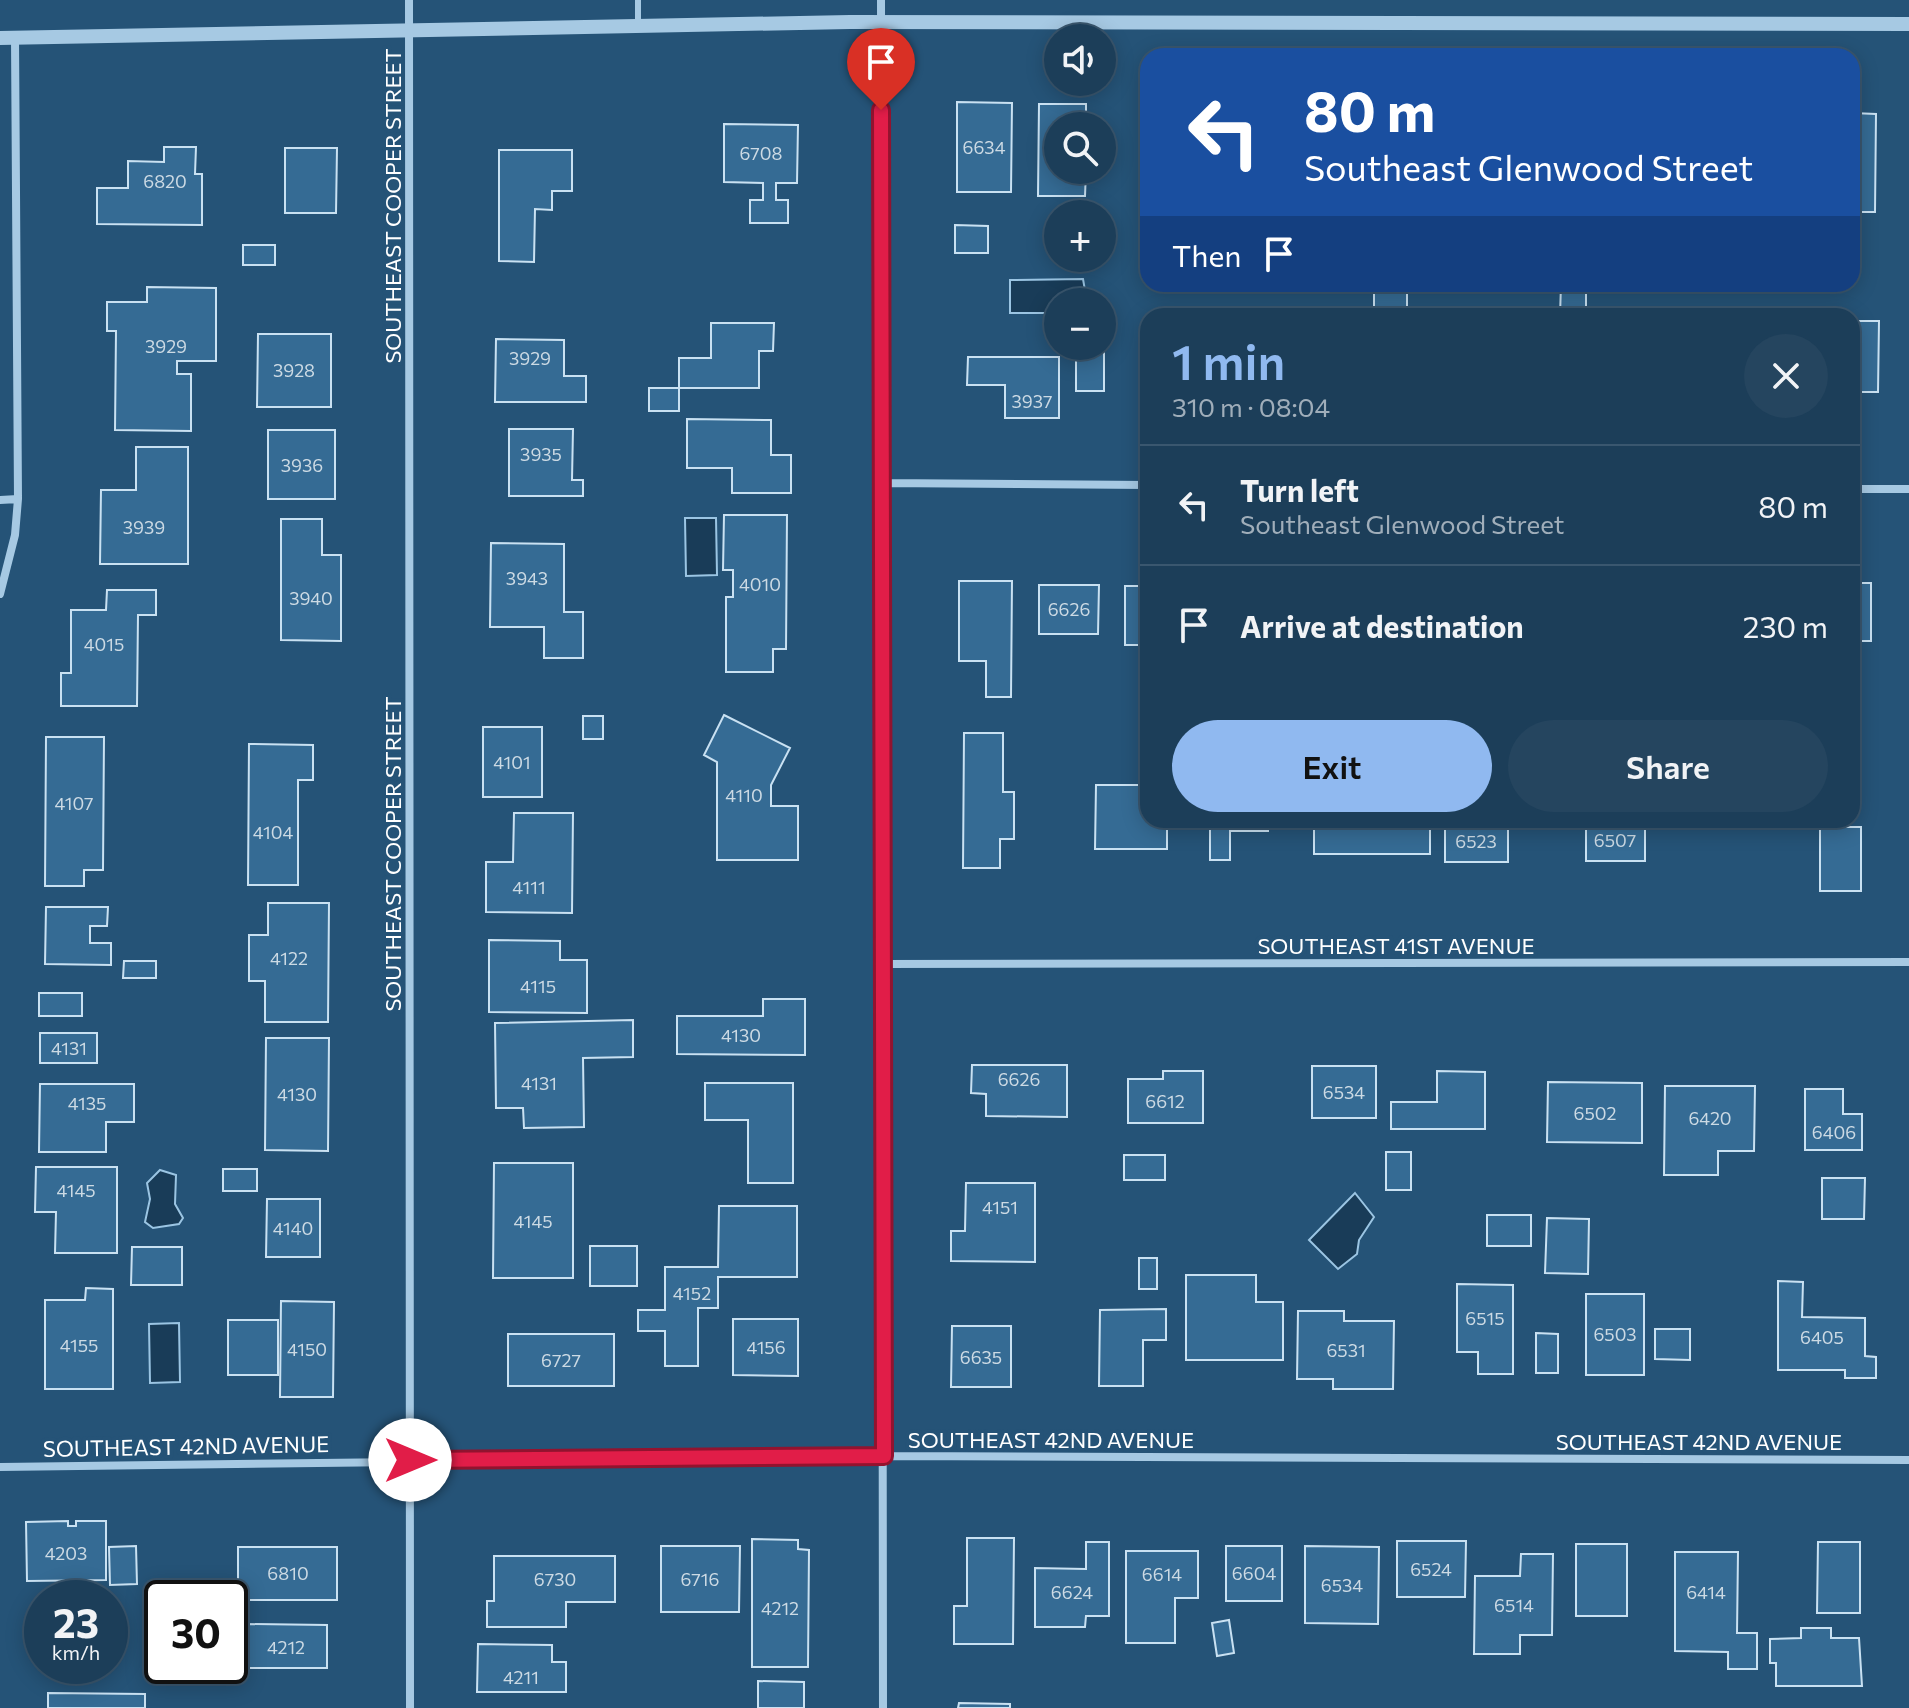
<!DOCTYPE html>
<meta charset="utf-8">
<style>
:root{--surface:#1c3e59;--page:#25455f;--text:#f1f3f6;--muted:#a0aeba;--line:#3a576f;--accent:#90b9f0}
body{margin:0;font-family:Commissioner,sans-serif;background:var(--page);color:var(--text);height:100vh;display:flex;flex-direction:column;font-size:30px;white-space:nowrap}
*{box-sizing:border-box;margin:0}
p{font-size:26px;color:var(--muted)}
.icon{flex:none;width:44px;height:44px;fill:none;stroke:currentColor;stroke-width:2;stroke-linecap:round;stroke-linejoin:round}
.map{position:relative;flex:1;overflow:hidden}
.details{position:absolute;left:1140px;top:308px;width:720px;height:520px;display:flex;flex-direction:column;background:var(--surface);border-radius:24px;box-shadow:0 4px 20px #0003,0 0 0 2px var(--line)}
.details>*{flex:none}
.banner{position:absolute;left:1140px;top:48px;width:720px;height:244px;border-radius:24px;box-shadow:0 4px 20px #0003,0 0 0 2px var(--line);background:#1a4fa0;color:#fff;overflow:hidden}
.controls{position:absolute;left:1044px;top:24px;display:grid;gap:16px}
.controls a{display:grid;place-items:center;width:72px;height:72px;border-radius:50%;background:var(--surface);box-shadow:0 4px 20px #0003,0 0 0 2px var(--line);font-size:40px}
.speed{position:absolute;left:24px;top:1580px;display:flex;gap:16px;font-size:40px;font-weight:700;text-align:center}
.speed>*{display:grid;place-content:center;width:104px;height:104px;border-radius:50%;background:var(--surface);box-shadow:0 4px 20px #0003,0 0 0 2px var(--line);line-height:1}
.speed small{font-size:20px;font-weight:400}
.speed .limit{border:4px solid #111;border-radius:12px;background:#fff;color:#111}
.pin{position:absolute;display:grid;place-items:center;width:68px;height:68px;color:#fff;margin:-82px -34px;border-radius:50% 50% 50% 0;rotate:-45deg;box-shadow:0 0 8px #0007}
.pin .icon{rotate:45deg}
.me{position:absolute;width:88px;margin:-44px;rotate:90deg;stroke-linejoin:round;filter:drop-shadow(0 0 6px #0008)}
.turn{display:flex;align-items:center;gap:28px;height:168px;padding:0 32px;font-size:36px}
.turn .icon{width:104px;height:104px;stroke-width:2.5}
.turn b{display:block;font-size:56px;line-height:68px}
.then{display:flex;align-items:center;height:76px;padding:0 32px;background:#0003;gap:16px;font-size:30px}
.round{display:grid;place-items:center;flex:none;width:84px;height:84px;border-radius:42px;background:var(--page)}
.head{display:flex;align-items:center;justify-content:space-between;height:136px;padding:0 32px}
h1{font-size:48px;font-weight:600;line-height:60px;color:var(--accent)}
.primary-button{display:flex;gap:16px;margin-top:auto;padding:16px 32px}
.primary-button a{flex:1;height:92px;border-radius:48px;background:var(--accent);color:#111;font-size:32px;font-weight:600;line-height:92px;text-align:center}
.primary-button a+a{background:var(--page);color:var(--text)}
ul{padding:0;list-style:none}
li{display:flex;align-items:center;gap:24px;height:120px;padding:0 32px;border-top:2px solid var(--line)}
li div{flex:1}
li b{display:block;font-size:30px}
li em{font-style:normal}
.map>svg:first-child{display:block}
.water{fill:#193c58;stroke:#9bc5e3;stroke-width:2}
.building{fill:#356b94;stroke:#c9e1f2;stroke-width:2}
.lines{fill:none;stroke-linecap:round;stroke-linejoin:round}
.service{stroke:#a6c9e3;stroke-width:6}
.minor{stroke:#a6c9e3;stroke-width:8}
.tertiary{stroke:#a6c9e3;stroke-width:14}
.route-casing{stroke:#92132f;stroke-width:20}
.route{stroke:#e11d48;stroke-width:14}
.labels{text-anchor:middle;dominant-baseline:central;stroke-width:8;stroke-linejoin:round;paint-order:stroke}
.number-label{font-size:18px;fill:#ccdae4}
.street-label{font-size:22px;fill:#fff;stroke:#255377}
</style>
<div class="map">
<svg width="1909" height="1708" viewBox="0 0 1909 1708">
<rect width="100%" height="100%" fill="#255377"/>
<path class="water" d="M1083,279L1087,302H1058V313H1010V280Z
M685,518H716L717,575L686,576Z
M160,1170L176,1175L175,1204L183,1218L179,1224L153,1228L145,1222L150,1199L147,1183Z
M1355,1193L1374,1217L1359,1240L1357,1254L1338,1269L1309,1240Z
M179,1323L180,1382L150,1383L149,1324Z"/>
<path class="building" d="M957,102L1012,103L1011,192H957Z
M1039,104H1086V126H1058V170H1086L1085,196H1038Z
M1142,109H1148V191H1142Z
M1852,113L1876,114L1875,212H1852Z
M724,124L798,125L797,183H776V200H788V223H750V200H763V183L724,182Z
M164,147H196L195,174H202V225L97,224V188H128V161L164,162Z
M285,148H337L336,213H285Z
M499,150H572V191H552V210L535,209L534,262L499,261Z
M955,225L988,226V253H955Z
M243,245H275V265H243Z
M1374,284H1407V309L1418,310V316H1374Z
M1561,284H1586V316H1560Z
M147,287L216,288V361H177V374H191V431L115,430L116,331H107V302H147Z
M1852,321H1879L1878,392H1852Z
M711,323H774L773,351H759V388H679V358H711Z
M1142,324H1148V384H1142Z
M258,334H331V407H257Z
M496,339L564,340V376H586V402H495Z
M1076,352H1104V391H1076Z
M968,357H1059V418H1005V385H967Z
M649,388H679V411H649Z
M687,419L771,420V455H791V493H732V468H687Z
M509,429H573L572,480H583V496H509Z
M268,430H335V499H268Z
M136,447H188V564H100L101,490H136Z
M724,515H787L786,649H773V672H726V597H733V570H723Z
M281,519H322V555H341V641L281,640Z
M491,543L564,544V612H583V658H544V627H490Z
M959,581H1012L1011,697H986V661H959Z
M1852,583H1871V641H1852Z
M1039,585H1099L1098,634H1039Z
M1125,586H1148V645H1125Z
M107,590H156V615H138L137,706H61V673H71V610H106Z
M724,715L790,748L771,785V806H798V860H717V762L704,755Z
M583,716H603V739H583Z
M483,727H542V797H483Z
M964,733H1003V792H1014V839H1000V868H963Z
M46,737H104L103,870H84V886H45Z
M249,744L313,745V780H298V885H248Z
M1852,749H1856V793H1852Z
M1096,785H1148V820H1167V849H1095Z
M514,813H573L572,913L486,912V862H513Z
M1210,820H1268V831H1230V860H1210Z
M1314,820H1430V854H1314Z
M1445,820H1508V862H1445Z
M1586,820H1645V861H1586Z
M1820,827H1861V891H1820Z
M268,903H329L328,1022H265V981H249V935H268Z
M46,907H108L107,926H90V943H111V965L45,964Z
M489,940L560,941V960H587V1013L489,1012Z
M124,961H156V978H123Z
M39,993H82V1016H39Z
M763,999H805V1055L677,1054V1016H763Z
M633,1020V1057L583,1058L584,1127L524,1128L523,1108H496L495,1023Z
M40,1033H97V1063H40Z
M266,1038H329L328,1151L265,1150Z
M972,1065H1067V1117L986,1116V1094L971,1093Z
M1312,1066H1376V1118H1312Z
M1163,1071H1203V1123H1128V1079H1163Z
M1437,1071L1485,1072V1129H1391V1102H1437Z
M1548,1082L1642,1083V1143L1547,1142Z
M705,1083H793V1183H748V1120H705Z
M40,1084H134V1122H106V1152H39Z
M1665,1086H1755L1754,1151H1718V1175H1664Z
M1805,1089H1843V1114H1862V1150H1805Z
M1386,1152H1411V1190H1386Z
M1124,1155H1165V1180H1124Z
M494,1163H573V1278H493Z
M36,1167H117V1253H55L56,1212H35Z
M223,1169H257V1191H223Z
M1822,1178H1865L1864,1219H1822Z
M966,1183H1035V1262L951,1261V1231H965Z
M267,1199H320V1257H266Z
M719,1206H797V1277H718V1308H698V1366H665V1331H638V1310H665V1267H718Z
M1487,1215H1531V1246H1487Z
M1547,1218L1589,1219L1588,1274L1545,1273Z
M590,1246H637V1286H590Z
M132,1247H182V1285H131Z
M1139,1258H1157V1289H1139Z
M1186,1275H1256V1302H1283V1360H1186Z
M1778,1281L1803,1282L1802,1317L1865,1318V1356L1876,1357V1378H1845V1370H1778Z
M1457,1284L1513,1285V1374H1478V1352H1457Z
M86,1288L113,1289V1389H45V1300H85Z
M1586,1294H1644V1375H1586Z
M281,1301L334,1302L333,1397H280Z
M1166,1309V1340H1143V1386H1099L1100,1310Z
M1298,1311H1344V1321H1394L1393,1389H1333V1379H1297Z
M733,1319H798V1376L733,1375Z
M228,1320H278V1375H228Z
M952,1326H1011V1387H951Z
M1655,1329H1690V1360L1655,1359Z
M1536,1333L1558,1334V1373H1536Z
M508,1334H614V1386H508Z
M68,1521V1526H76V1521H106V1580L27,1581L26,1522Z
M967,1538H1014L1013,1644H954V1606H967Z
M752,1539L798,1540V1549L809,1550L808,1667H752Z
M1397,1541H1466L1465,1597H1397Z
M1086,1542H1109V1616H1086L1085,1627H1035V1568L1086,1569Z
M1818,1542H1860V1613H1817Z
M1576,1544H1627V1616H1576Z
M136,1546L137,1584L110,1585L109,1547Z
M661,1546H740L739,1612H661Z
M1226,1546H1282V1601H1226Z
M1305,1546L1379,1547L1378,1624L1305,1623Z
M238,1547H337V1600H238Z
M1126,1551H1198V1598H1175V1643H1126Z
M1675,1552H1738L1737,1633H1757V1669H1728V1652L1675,1651Z
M1521,1554H1553L1552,1635H1520V1654H1474L1475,1576H1520Z
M494,1556H615V1602H566V1627H487V1601H494Z
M1229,1620L1234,1653L1217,1656L1212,1623Z
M110,1622H114L113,1668L45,1667L110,1666Z
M245,1624L327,1625V1668H244Z
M1801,1628H1831V1638H1859L1862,1686H1776V1663H1770V1639L1801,1638Z
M478,1644L552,1645V1662H566V1692H477Z
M758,1681L804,1682V1708H758Z
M48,1693L145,1694V1708H48Z
M959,1703L1010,1704V1708H958Z"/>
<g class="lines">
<path class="service" d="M638,0V24"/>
<path class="minor" d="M409,0L410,1708
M881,0L883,1708
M882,483L1148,485
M1852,489H1909
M0,500L18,499
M0,594L15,535L18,499L15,38
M882,964L1909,962
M0,1467L884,1456L1909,1460"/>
<path class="tertiary" d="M0,38L850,22L1909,24"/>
</g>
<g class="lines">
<g class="route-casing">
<path id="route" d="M410,1460L884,1456L881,110"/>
</g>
<use href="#route" class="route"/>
</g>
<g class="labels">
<g class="number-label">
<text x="984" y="147">6634</text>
<text x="761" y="153">6708</text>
<text x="165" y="181">6820</text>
<text x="166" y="346">3929</text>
<text x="530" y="358">3929</text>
<text x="294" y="370">3928</text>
<text x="1032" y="401">3937</text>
<text x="541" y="454">3935</text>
<text x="302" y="465">3936</text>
<text x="144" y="527">3939</text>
<text x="527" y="578">3943</text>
<text x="760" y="584">4010</text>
<text x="311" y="598">3940</text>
<text x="1069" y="609">6626</text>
<text x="104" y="644">4015</text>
<text x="512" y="762">4101</text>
<text x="744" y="795">4110</text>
<text x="74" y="803">4107</text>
<text x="273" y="832">4104</text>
<text x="1615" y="840">6507</text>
<text x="1476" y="841">6523</text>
<text x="529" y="887">4111</text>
<text x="289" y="958">4122</text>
<text x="538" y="986">4115</text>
<text x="741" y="1035">4130</text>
<text x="69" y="1048">4131</text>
<text x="1019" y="1079">6626</text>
<text x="539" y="1083">4131</text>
<text x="1344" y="1092">6534</text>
<text x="297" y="1094">4130</text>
<text x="1165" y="1101">6612</text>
<text x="87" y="1103">4135</text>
<text x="1595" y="1113">6502</text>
<text x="1710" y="1118">6420</text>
<text x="1834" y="1132">6406</text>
<text x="76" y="1190">4145</text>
<text x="1000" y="1207">4151</text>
<text x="533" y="1221">4145</text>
<text x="293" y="1228">4140</text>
<text x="692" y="1293">4152</text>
<text x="1485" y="1318">6515</text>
<text x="1615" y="1334">6503</text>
<text x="1822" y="1337">6405</text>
<text x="79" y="1345">4155</text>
<text x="766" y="1347">4156</text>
<text x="307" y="1349">4150</text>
<text x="1346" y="1350">6531</text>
<text x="981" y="1357">6635</text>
<text x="561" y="1360">6727</text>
<text x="66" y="1553">4203</text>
<text x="1431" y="1569">6524</text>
<text x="288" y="1573">6810</text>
<text x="1254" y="1573">6604</text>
<text x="1162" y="1574">6614</text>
<text x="555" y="1579">6730</text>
<text x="700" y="1579">6716</text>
<text x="1342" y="1585">6534</text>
<text x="1072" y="1592">6624</text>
<text x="1706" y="1592">6414</text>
<text x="1514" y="1605">6514</text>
<text x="780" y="1608">4212</text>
<text x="286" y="1647">4212</text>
<text x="521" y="1677">4211</text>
</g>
<g class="street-label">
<text transform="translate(392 206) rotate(-90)">SOUTHEAST COOPER STREET</text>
<text transform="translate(392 854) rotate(-90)">SOUTHEAST COOPER STREET</text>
<text x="1396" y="945">SOUTHEAST 41ST AVENUE</text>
<text x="1051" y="1439">SOUTHEAST 42ND AVENUE</text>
<text x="1699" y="1441">SOUTHEAST 42ND AVENUE</text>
<text transform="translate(186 1446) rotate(-1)">SOUTHEAST 42ND AVENUE</text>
</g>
</g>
</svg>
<div class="controls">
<a><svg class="icon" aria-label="sound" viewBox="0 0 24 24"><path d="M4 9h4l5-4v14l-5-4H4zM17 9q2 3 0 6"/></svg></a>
<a><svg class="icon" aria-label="search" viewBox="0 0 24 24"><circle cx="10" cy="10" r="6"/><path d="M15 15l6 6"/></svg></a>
<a>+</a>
<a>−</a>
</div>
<div class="speed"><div>23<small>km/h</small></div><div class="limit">30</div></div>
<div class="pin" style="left:881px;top:110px;background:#d93025"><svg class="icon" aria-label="arrive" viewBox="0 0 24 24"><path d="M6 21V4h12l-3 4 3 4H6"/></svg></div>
<svg class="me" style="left:410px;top:1460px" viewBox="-20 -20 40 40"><circle r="19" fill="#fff"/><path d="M0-13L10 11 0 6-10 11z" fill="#e11d48"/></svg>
<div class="banner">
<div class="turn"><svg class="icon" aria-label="left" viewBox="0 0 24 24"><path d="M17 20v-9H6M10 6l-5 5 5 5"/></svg><div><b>80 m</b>Southeast Glenwood Street</div></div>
<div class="then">Then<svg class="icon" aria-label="arrive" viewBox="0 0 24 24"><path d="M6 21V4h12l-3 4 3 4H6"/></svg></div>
</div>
<section class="details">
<div class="head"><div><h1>1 min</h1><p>310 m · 08:04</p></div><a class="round"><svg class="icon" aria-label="close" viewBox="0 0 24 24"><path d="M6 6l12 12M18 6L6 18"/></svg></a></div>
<ul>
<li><svg class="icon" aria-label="left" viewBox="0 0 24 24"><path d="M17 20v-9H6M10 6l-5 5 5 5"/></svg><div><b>Turn left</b><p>Southeast Glenwood Street</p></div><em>80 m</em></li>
<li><svg class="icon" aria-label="arrive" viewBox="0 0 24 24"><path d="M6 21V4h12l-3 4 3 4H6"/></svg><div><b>Arrive at destination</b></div><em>230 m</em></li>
</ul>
<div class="primary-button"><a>Exit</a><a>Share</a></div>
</section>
</div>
